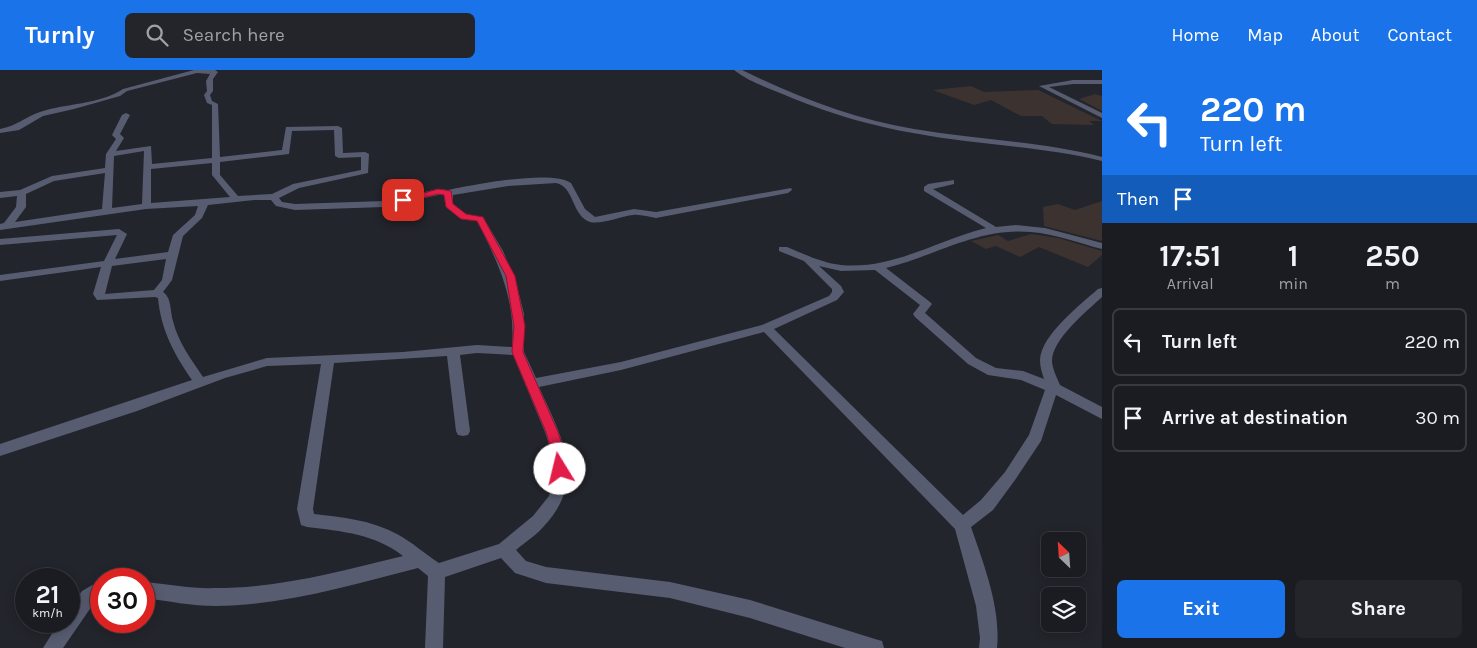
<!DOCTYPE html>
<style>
:root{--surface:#1a1c21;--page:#23252a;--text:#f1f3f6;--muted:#9fa1a5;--line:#383a3f;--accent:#1a73e8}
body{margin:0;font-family:Karla,sans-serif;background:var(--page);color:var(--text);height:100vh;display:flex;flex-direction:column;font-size:19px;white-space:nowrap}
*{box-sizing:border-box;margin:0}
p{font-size:16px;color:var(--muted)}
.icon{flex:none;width:28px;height:28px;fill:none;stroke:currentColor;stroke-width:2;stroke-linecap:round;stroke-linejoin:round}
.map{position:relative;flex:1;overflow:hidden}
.drawer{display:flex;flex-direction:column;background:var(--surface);width:375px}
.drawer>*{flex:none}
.hud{background:#1a73e8;color:#fff;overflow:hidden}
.needle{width:32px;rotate:335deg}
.fabs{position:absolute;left:1041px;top:462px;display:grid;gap:10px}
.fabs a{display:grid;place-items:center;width:45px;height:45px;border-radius:8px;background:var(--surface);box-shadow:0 2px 12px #0003,0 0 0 1px var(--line);font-size:25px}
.speed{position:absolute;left:15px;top:498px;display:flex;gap:10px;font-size:25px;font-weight:700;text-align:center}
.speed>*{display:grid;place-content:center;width:65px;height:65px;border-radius:50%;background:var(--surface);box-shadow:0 2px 12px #0003,0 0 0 1px var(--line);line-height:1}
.speed small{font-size:12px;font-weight:400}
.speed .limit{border:8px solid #d22;background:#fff;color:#111}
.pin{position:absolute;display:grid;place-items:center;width:42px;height:42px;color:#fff;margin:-21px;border-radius:10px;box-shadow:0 2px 8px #0006}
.me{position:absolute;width:55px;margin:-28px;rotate:351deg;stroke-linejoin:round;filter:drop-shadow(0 0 4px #0008)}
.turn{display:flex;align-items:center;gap:18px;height:105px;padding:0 15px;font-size:22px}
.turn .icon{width:65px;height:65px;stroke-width:2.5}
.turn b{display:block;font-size:35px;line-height:42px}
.then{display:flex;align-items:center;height:48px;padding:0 15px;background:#0003;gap:10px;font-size:19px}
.eta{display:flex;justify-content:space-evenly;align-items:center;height:85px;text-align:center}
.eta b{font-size:30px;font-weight:700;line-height:35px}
.cta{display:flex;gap:10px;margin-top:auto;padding:10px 15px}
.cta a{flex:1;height:58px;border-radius:8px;background:var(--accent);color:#fff;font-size:20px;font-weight:700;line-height:58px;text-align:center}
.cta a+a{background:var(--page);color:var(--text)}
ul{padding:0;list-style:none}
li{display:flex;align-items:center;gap:15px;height:68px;margin:0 10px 8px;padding:0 5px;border:2px solid var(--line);border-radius:8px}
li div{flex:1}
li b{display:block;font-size:19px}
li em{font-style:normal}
header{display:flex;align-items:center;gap:30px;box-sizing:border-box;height:70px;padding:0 25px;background:var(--accent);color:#fff}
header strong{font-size:24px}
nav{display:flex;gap:28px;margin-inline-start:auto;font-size:18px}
.search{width:350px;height:45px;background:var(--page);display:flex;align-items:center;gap:12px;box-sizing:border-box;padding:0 18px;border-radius:8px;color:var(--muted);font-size:19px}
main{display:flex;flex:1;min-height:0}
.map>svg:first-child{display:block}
.building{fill:#3c3330}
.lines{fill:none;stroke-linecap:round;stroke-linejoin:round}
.minor{fill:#585c71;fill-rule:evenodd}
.route{fill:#e11d48;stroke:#92132f}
</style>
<header>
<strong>Turnly</strong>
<div class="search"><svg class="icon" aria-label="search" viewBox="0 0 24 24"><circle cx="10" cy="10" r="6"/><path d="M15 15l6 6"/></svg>Search here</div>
<nav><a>Home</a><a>Map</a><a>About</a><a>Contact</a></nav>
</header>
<main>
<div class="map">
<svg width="1102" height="578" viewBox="0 0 1102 578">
<rect width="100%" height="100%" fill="#23252c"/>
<path class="building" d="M971,16L984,22L1038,20L1102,51H1089L1094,55L1052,54L1042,46H1021L991,30L974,35L933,20Z
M1095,24L1102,26V41L1079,29Z
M1102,131V171L1044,156L1043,137L1058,134L1075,140Z
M1031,164L1058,168L1102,181V185L1088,197L1039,177L1020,187L996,176L986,179L971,171L998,165L1008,171Z"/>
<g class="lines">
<path class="minor" d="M194,0H215L218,2L213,9V21L210,25L212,31L218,34L220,87L282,80L286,57L338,56L342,58L343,83L365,82L369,84L368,103L299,118L279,128L282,132L295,134L384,131L438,119L448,120C472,115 552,99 571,113L585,139L595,147L634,139L656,142L791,118L792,120L788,123L656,148C649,147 640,144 633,145C622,146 600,155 590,152C571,145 575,117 556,113L508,116L453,125V134L467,145L483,147L503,181L516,212L524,244V282L536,308L621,292L762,255L829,226L832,222V219L804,191L779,181V177H787C804,184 822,193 841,195C892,200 938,170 986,158L924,121V117L928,114L954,110V114L933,119L996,157L1016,155L1045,158L1102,173V179C1078,173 1056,164 1031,162C978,157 935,186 886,198L930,232L932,234L925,243L976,288L996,298L1023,301L1044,309C1042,303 1040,297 1040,290C1041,265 1080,235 1098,219L1102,218V227C1087,241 1051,270 1052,292C1053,300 1057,308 1060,315L1102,337V349L1056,325L1041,371L1015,410L993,440L971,457C984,495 1001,538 997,578H979L980,568L976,536L955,459L764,262L621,300L539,317C561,366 587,409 545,455C537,465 525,472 516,480L526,491L546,497L670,512L750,530L875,569L882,571L884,578H845L750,548L670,528L546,513L515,503L501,488L445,507L443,578H425L428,506L418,498C352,515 285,535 216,536C192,536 168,531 144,528V512C168,514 192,519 216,518C280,518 342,501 403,486C375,464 341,461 307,457L301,455L297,439L321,294L267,296L225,308L137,341L0,386V374L192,310C174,284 161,260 158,228L155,227L97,230L93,224L101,197L0,211V205L104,191L117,165L0,175V169L119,159L127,164L115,189L168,182L173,165L195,145L198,136L146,139L0,160V154L4,153L16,137L17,126L0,128V122L20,120L52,106L105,98L106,84L116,69L112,65L122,45L126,43L130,45L120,64L124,68L116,81L151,76L152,94L212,88V35L207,33L204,25L207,21L206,11L210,4L197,3L127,21L120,26L74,39L43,46L19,60L0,63V59C17,56 25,47 40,42C66,33 99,35 123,19ZM334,60L335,86L339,88L361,87V100L293,114L272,124L238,126L220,105V92L289,84L292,61ZM144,81L142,134L112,138L114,86ZM212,93V105L230,127L151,133V99ZM105,103L102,139L15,152L26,137V124L54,111ZM438,125H444L446,137L461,149L477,151C498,192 516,230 512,277L477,275L403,282L267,288L203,307C191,289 178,272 173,251C170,242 172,228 163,222L172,210L183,166L202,148L208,135L254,130H271L276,136L295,140L384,137ZM166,189L162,210L154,220L105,224L112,196ZM819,196L841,201L875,200L920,235L913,244L915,247L968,294L988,305L1021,310L1045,320L1029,365L1005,402L981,430L963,445L774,259L837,230L844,222L841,216ZM477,283L513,285L545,362L553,387L552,410L549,426L533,446L499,474L439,493C425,484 412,472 397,464C371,450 342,447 314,444L313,439L334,293L447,286L456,361L458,365L463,366L468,365L470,361L460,285Z
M734,0H742C797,27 854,49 914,59C977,70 1040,71 1102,87V91C1040,76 976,75 913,63C872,56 831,44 792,28C774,20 750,13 734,0Z
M1073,10H1102V14H1073L1049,17L1102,43V48L1039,16Z
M101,510V528L94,533L63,578H43L60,551H69V539L82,521Z"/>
</g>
<path class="route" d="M438,119L451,121L453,134L466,144L483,147L515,206L525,256L523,282L558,362L566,387L567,399L565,403L560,404L555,403L553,399V387L546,362L512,282L514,256L506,206L477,151L461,149L446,137L444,125L438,124L403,133L399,130Z"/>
</svg>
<div class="fabs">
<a><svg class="needle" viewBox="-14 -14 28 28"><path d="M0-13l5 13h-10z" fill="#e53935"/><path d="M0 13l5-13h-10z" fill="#9fa1a5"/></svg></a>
<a><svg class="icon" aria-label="layers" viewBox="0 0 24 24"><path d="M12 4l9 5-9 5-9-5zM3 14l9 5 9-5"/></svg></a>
</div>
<div class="speed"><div>21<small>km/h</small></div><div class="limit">30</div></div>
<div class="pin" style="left:403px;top:130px;background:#d93025"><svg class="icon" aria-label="arrive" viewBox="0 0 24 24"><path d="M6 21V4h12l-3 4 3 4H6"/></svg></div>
<svg class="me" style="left:560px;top:399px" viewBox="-20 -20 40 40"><circle r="19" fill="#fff"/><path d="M0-13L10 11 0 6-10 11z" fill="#e11d48"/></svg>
</div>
<section class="drawer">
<div class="hud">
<div class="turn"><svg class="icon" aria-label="left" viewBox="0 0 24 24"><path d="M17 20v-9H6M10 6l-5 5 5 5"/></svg><div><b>220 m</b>Turn left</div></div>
<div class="then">Then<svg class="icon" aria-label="arrive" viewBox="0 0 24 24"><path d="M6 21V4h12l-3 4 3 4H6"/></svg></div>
</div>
<div class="eta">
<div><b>17:51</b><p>Arrival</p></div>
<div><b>1</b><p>min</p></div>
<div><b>250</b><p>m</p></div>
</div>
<ul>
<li><svg class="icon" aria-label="left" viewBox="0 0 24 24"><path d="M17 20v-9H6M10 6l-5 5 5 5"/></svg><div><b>Turn left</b></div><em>220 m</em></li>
<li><svg class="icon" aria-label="arrive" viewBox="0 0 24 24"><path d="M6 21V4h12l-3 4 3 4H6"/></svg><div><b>Arrive at destination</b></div><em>30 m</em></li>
</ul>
<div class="cta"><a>Exit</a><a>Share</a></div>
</section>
</main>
